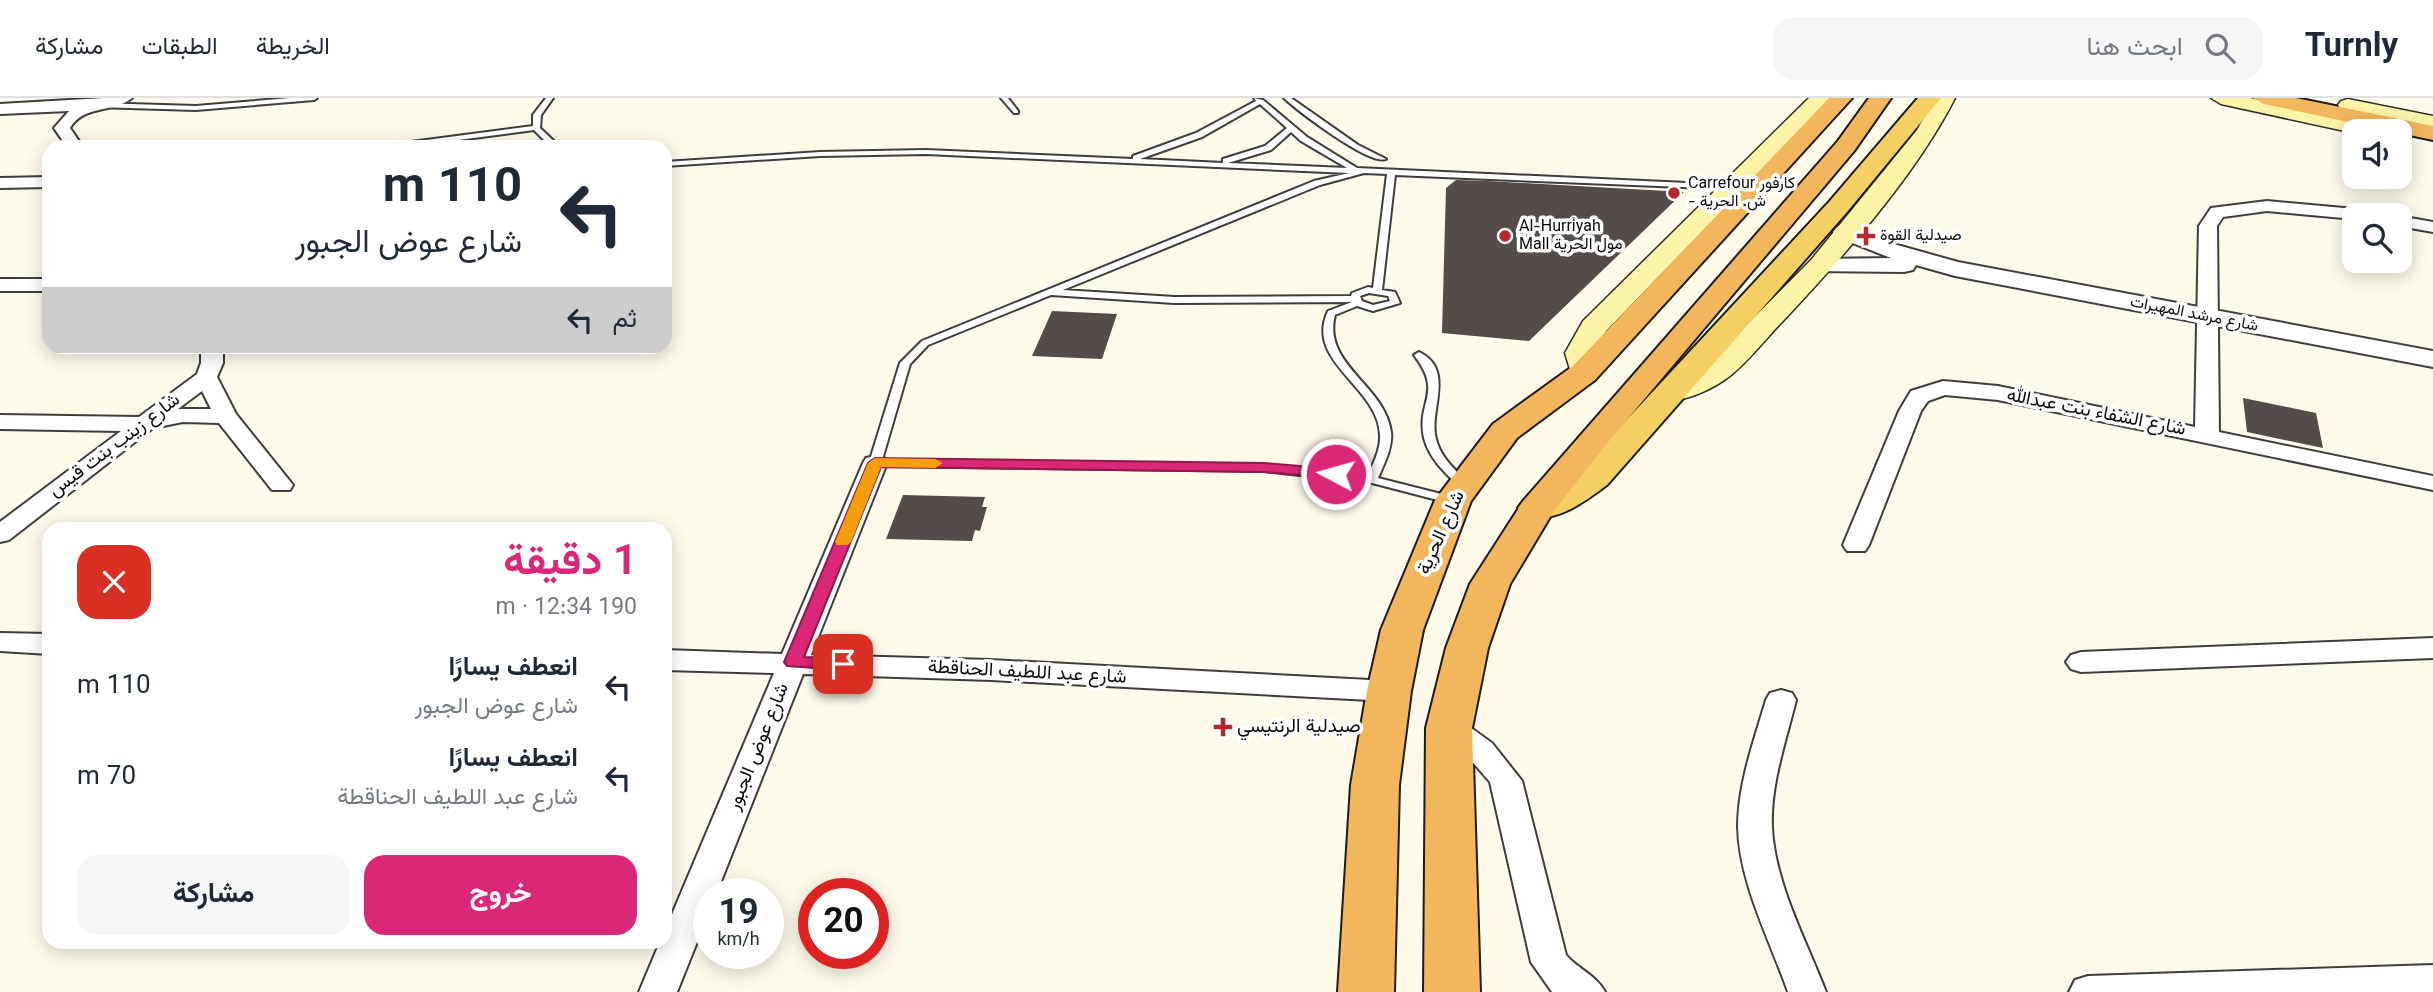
<!DOCTYPE html>
<html lang="ar">
<meta charset="utf-8">
<style>
:root{--surface:#fff;--page:#f6f6f7;--text:#1f2937;--muted:#747a83;--line:#e0e1e3;--accent:#db2777}
body{margin:0;font-family:Georgia,Vazirmatn,serif;background:var(--page);color:var(--text);direction:rtl;height:100vh;display:flex;flex-direction:column;font-size:26px;white-space:nowrap}
*{box-sizing:border-box;margin:0}
p{font-size:23px;color:var(--muted)}
.icon{flex:none;width:38px;height:38px;fill:none;stroke:currentColor;stroke-width:2;stroke-linecap:round;stroke-linejoin:round}
.map{position:relative;flex:1;overflow:hidden;direction:ltr}
.panel{position:absolute;left:42px;top:424px;width:630px;height:427px;display:flex;flex-direction:column;background:var(--surface);border-radius:21px;box-shadow:0 4px 18px #0003;direction:rtl}
.panel>*{flex:none}
.top-card{position:absolute;left:42px;top:42px;width:630px;height:214px;border-radius:21px;box-shadow:0 4px 18px #0003;direction:rtl;background:#fff;color:var(--text);overflow:hidden}
.tools{position:absolute;left:2342px;top:21px;display:grid;gap:14px}
.tools a{display:grid;place-items:center;width:70px;height:70px;border-radius:14px;background:var(--surface);box-shadow:0 4px 18px #0003;font-size:35px}
.speed{position:absolute;left:693px;top:780px;display:flex;gap:14px;font-size:35px;font-weight:700;text-align:center}
.speed>*{display:grid;place-content:center;width:91px;height:91px;border-radius:50%;background:var(--surface);box-shadow:0 4px 18px #0003;line-height:1}
.speed small{font-size:18px;font-weight:400}
.speed .limit{border:10px solid #d22;background:#fff;color:#111}
.pin{position:absolute;display:grid;place-items:center;width:60px;height:60px;color:#fff;margin:-30px;border-radius:14px;box-shadow:0 4px 10px #0006}
.me{position:absolute;width:77px;margin:-38px;rotate:276deg;stroke-linejoin:round;filter:drop-shadow(0 0 5px #0008)}
.turn{display:flex;align-items:center;gap:24px;height:147px;padding:0 35px;font-size:32px}
.turn .icon{width:91px;height:91px;stroke-width:2.5}
.turn b{display:block;font-size:49px;line-height:60px}
.then{display:flex;align-items:center;height:66px;padding:0 35px;background:#0003;gap:14px;font-size:26px}
.round{display:grid;place-items:center;flex:none;width:74px;height:74px;border-radius:21px;background:var(--page)}
.overview{display:flex;align-items:center;justify-content:space-between;height:119px;padding:0 35px}
h1{font-size:42px;font-weight:700;line-height:52px;color:var(--accent)}
.button{display:flex;gap:14px;margin-top:auto;padding:14px 35px}
.button a{flex:1;height:80px;border-radius:21px;background:var(--accent);color:#fff;font-size:28px;font-weight:700;line-height:80px;text-align:center}
.button a+a{background:var(--page);color:var(--text)}
ul{padding:0;list-style:none}
li{display:flex;align-items:center;gap:21px;height:91px;padding:0 35px}
li div{flex:1}
li b{display:block;font-size:26px}
li em{font-style:normal}
header{display:flex;align-items:center;gap:42px;box-sizing:border-box;height:98px;padding:0 35px;background:var(--surface);border-bottom:2px solid var(--line)}
header strong{font-size:33px}
nav{display:flex;gap:38px;margin-inline-start:auto;font-size:24px}
.search{width:490px;height:63px;background:var(--page);display:flex;align-items:center;gap:18px;box-sizing:border-box;padding:0 24px;border-radius:21px;color:var(--muted);font-size:26px}
.map>svg:first-child{display:block}
.building{fill:#534c48}
.lines{fill:none;stroke-linecap:round;stroke-linejoin:round}
.service-casing{stroke:#3e3e3e;stroke-width:4}
.minor-casing{stroke:#3e3e3e;stroke-width:4}
.tertiary-casing{stroke:#3e3e3e;stroke-width:4}
.secondary-casing{stroke:#2d2d2d;stroke-width:3}
.primary-casing{stroke:#1c1c1c;stroke-width:4}
.trunk-casing{stroke:#1c1c1c;stroke-width:4}
.service{fill:#fff;fill-rule:evenodd}
.minor{fill:#fff;fill-rule:evenodd}
.tertiary{fill:#fff;fill-rule:evenodd}
.secondary{fill:#fdf3a7;fill-rule:evenodd}
.primary{fill:#f4d064;fill-rule:evenodd}
.trunk{fill:#f2b65d;fill-rule:evenodd}
.route{fill:#db2777;stroke:#8e194d;stroke-width:2}
.slow{fill:#f59e0b}
.poi-dot{fill:#b62830;stroke:#fff;stroke-width:2.5}
.labels{text-anchor:middle;dominant-baseline:central;stroke-width:7;stroke-linejoin:round;paint-order:stroke}
.far-poi-label{font-size:16px;fill:#0b0b0b;stroke:#fff;text-anchor:start}
.far-street-label{font-size:16px;fill:#0b0b0b;stroke:#fff}
.street-label{font-size:19px;fill:#0b0b0b;stroke:#fff}
.poi-label{font-size:19px;fill:#0b0b0b;stroke:#fff;text-anchor:start}
</style>
<header>
<strong>Turnly</strong>
<div class="search"><svg class="icon" aria-label="search" viewBox="0 0 24 24"><circle cx="10" cy="10" r="6"/><path d="M15 15l6 6"/></svg>ابحث هنا</div>
<nav><a>الخريطة</a><a>الطبقات</a><a>مشاركة</a></nav>
</header>
<div class="map">
<svg width="2433" height="894" viewBox="0 0 2433 894">
<rect width="100%" height="100%" fill="#fefaea"/>
<path class="building" d="M1456,82L1487,83L1684,94L1529,243L1442,235L1446,90Z
M1052,213L1117,216L1102,261L1032,258Z
M2243,300L2316,315L2323,350L2247,334Z
M903,397L985,399L982,409H987L980,433L975,432L972,443L886,441Z"/>
<g class="lines">
<g class="service-casing">
<path id="service" d="M290,0H317L314,2L196,12L96,9L93,7L96,5L196,8Z
M546,0H553L541,17L540,30L560,49H551L534,32L405,49H384L388,47L533,28V17Z
M1001,0H1008L1018,13V15H1014Z
M1254,0L1263,2L1307,39L1357,70L1731,87L1735,89L1731,91L1395,77L1382,192L1395,194L1400,205L1373,213L1357,208L1335,217C1322,267 1385,287 1391,334C1393,349 1384,366 1378,380L1457,400L1459,402L1457,404L1453,406L1372,385L1264,373L875,368L869,365L900,265L922,243L1314,83L1349,75L926,56L820,58L665,68V64L820,54L926,52L1133,61V58L1196,35L1256,3ZM1260,6L1287,30L1265,48L1223,61V65L1140,61L1202,39ZM1291,34L1301,43L1347,70L1228,65L1271,52ZM1364,75L1387,76L1373,190L1368,189L1352,195L1351,198L1174,199L1063,192L1320,87ZM1369,195L1388,198L1390,203L1373,207L1362,203L1360,198ZM1051,197L1174,205L1352,204L1328,213C1304,264 1379,289 1380,337C1381,351 1373,365 1368,378L1264,367L882,362L910,266L928,247Z
M1284,0H1291L1358,47L1386,61C1370,68 1298,13 1284,0Z
M1419,254C1456,272 1428,313 1436,341C1441,361 1456,372 1469,386L1467,388H1459C1445,375 1429,360 1424,340C1416,302 1444,296 1414,257Z"/>
</g>
<g class="minor-casing">
<path id="minor" d="M104,0H132C115,15 84,6 70,30L83,49H67L54,30L69,13L0,16V6Z
M49,79V89L0,90V80Z
M2267,103L2366,112L2375,117H2354V121L2267,113L2223,119L2217,128L2219,334L2433,378V392L1998,302L1945,297L1928,303L1921,313L1869,447L1865,453H1847L1843,447L1899,313L1911,293L1943,283L1998,288L2195,329L2199,128L2211,110Z
M2399,118L2433,124V134L2399,128Z
M0,181H49V193H0Z
M201,248H223V265L217,279L236,316L293,387L290,392H272L219,325L183,324L153,330L9,442L0,444V424L121,333L0,331V317L139,319L197,276L201,265ZM202,293L211,311H178Z
M875,358L884,360L887,365L811,557L991,562L1389,583L1400,586L1404,593L1400,600L1389,603L991,582L803,576L716,796H709V814L677,894H639L660,844H665V833L774,575L665,572V552L782,556L863,365L866,360Z
M0,535L49,536V556L0,553Z
M2433,540V560L2081,574L2071,571L2066,564L2071,557L2081,554Z
M1781,592L1792,595L1796,602C1786,643 1770,687 1772,730C1775,786 1806,842 1826,894H1788C1770,842 1739,784 1738,729C1738,686 1754,643 1766,602L1770,595Z
M1449,619L1460,622L1492,645L1522,683L1566,857C1578,871 1597,878 1605,894H1552L1531,864L1490,684L1470,661L1438,638L1434,630L1438,622Z
M2433,867V894H2069L2075,882L2088,878Z"/>
</g>
<g class="tertiary-casing">
<path id="tertiary" d="M1845,127L1883,143L1958,164L2433,253V269L1955,178L1916,167L1913,172L1904,174L1811,173L1808,168L1811,163L1820,161L1891,160L1837,139L1833,134L1837,129Z"/>
</g>
<g class="secondary-casing">
<path id="secondary" d="M1809,0H1831L1606,233L1595,255L1599,275L1595,281L1584,284L1573,281L1565,255L1583,223Z
M1935,0H1955C1916,77 1842,160 1783,223C1766,240 1750,262 1731,277C1715,290 1683,306 1663,301L1658,294L1663,287L1709,265L1811,162L1917,32Z
M2211,0H2250L2376,26L2387,33L2354,35L2221,6Z
M2348,1L2433,18V30L2341,11L2338,7L2341,3Z"/>
</g>
<g class="primary-casing">
<path id="primary" d="M1918,0H1941L1847,114L1607,387C1583,405 1555,426 1524,418L1518,410L1524,402L1555,391L1581,371L1829,104Z"/>
</g>
<g class="trunk-casing">
<path id="trunk" d="M1829,0H1852L1595,282L1517,340L1471,403L1423,532L1411,593L1399,687L1394,894H1338L1351,687L1367,593L1381,532L1435,402L1493,326L1573,268Z
M1869,0H1891L1854,53L1609,343L1553,414L1510,486L1488,550L1472,630L1480,894H1424L1426,630L1446,550L1470,486L1524,402L1838,43Z
M2253,0H2296L2433,28V42L2264,6Z"/>
</g>
<use href="#service" class="service"/>
<use href="#minor" class="minor"/>
<use href="#tertiary" class="tertiary"/>
<use href="#secondary" class="secondary"/>
<use href="#primary" class="primary"/>
<use href="#trunk" class="trunk"/>
</g>
<path class="route" d="M875,360L1264,365L1336,371L1343,376L1336,380L1264,374L881,369L804,559L843,560L852,566L843,572L787,568L784,564L868,365Z"/>
<path class="slow" d="M875,360L935,361L943,365L935,370L881,369L851,444L848,447H837L835,444L868,365Z"/>
<g class="poi-dot">
<circle cx="1674" cy="95" r="7"/>
<circle cx="1505" cy="138" r="7"/>
<path d="M1862.5 127.5h7v7h7v7h-7v7h-7v-7h-7v-7h7z"/>
<path d="M1219.5 618.5h7v7h7v7h-7v7h-7v-7h-7v-7h7z"/>
</g>
<g class="labels">
<g class="far-poi-label">
<text x="1688" y="86">Carrefour كارفور<tspan x="1688" dy="18">- ش. الحرية</tspan></text>
<text x="1519" y="129">ِAl-Hurriyah<tspan x="1519" dy="18">Mall مول الحرية</tspan></text>
<text x="1880" y="138">صيدلية القوة</text>
</g>
<g class="far-street-label">
<text transform="translate(2194 217) rotate(11)">شارع مرشد المهيرات</text>
</g>
<g class="street-label">
<text transform="translate(2096 315) rotate(11)">شارع الشفاء بنت عبدالله</text>
<text transform="translate(115 348) rotate(-37)">شارع زينب بنت قيس</text>
<text transform="translate(1442 435) rotate(-66)">شارع الحرية</text>
<text transform="translate(1027 575) rotate(3)">شارع عبد اللطيف الحناقطة</text>
<text transform="translate(759 649) rotate(-68)">شارع عوض الجبور</text>
</g>
<g class="poi-label">
<text x="1237" y="629">صيدلية الرنتيسي</text>
</g>
</g>
</svg>
<div class="tools">
<a><svg class="icon" aria-label="sound" viewBox="0 0 24 24"><path d="M4 9h4l5-4v14l-5-4H4zM17 9q2 3 0 6"/></svg></a>
<a><svg class="icon" aria-label="search" viewBox="0 0 24 24"><circle cx="10" cy="10" r="6"/><path d="M15 15l6 6"/></svg></a>
</div>
<div class="speed"><div>19<small>km/h</small></div><div class="limit">20</div></div>
<div class="pin" style="left:843px;top:566px;background:#d93025"><svg class="icon" aria-label="arrive" viewBox="0 0 24 24"><path d="M6 21V4h12l-3 4 3 4H6"/></svg></div>
<svg class="me" style="left:1336px;top:376px" viewBox="-20 -20 40 40"><circle r="17" fill="#db2777" stroke="#fff" stroke-width="3"/><path d="M0-11L8 9 0 5-8 9z" fill="#fff"/></svg>
<div class="top-card">
<div class="turn"><svg class="icon" aria-label="left" viewBox="0 0 24 24"><path d="M17 20v-9H6M10 6l-5 5 5 5"/></svg><div><b>110 m</b>شارع عوض الجبور</div></div>
<div class="then">ثم<svg class="icon" aria-label="left" viewBox="0 0 24 24"><path d="M17 20v-9H6M10 6l-5 5 5 5"/></svg></div>
</div>
<section class="panel">
<div class="overview"><div><h1>1 دقيقة</h1><p>190 m · 12:34</p></div><a class="round" style="background:#d93025;color:#fff"><svg class="icon" aria-label="close" viewBox="0 0 24 24"><path d="M6 6l12 12M18 6L6 18"/></svg></a></div>
<ul>
<li><svg class="icon" aria-label="left" viewBox="0 0 24 24"><path d="M17 20v-9H6M10 6l-5 5 5 5"/></svg><div><b>انعطف يسارًا</b><p>شارع عوض الجبور</p></div><em>110 m</em></li>
<li><svg class="icon" aria-label="left" viewBox="0 0 24 24"><path d="M17 20v-9H6M10 6l-5 5 5 5"/></svg><div><b>انعطف يسارًا</b><p>شارع عبد اللطيف الحناقطة</p></div><em>70 m</em></li>
</ul>
<div class="button"><a>خروج</a><a>مشاركة</a></div>
</section>
</div>
